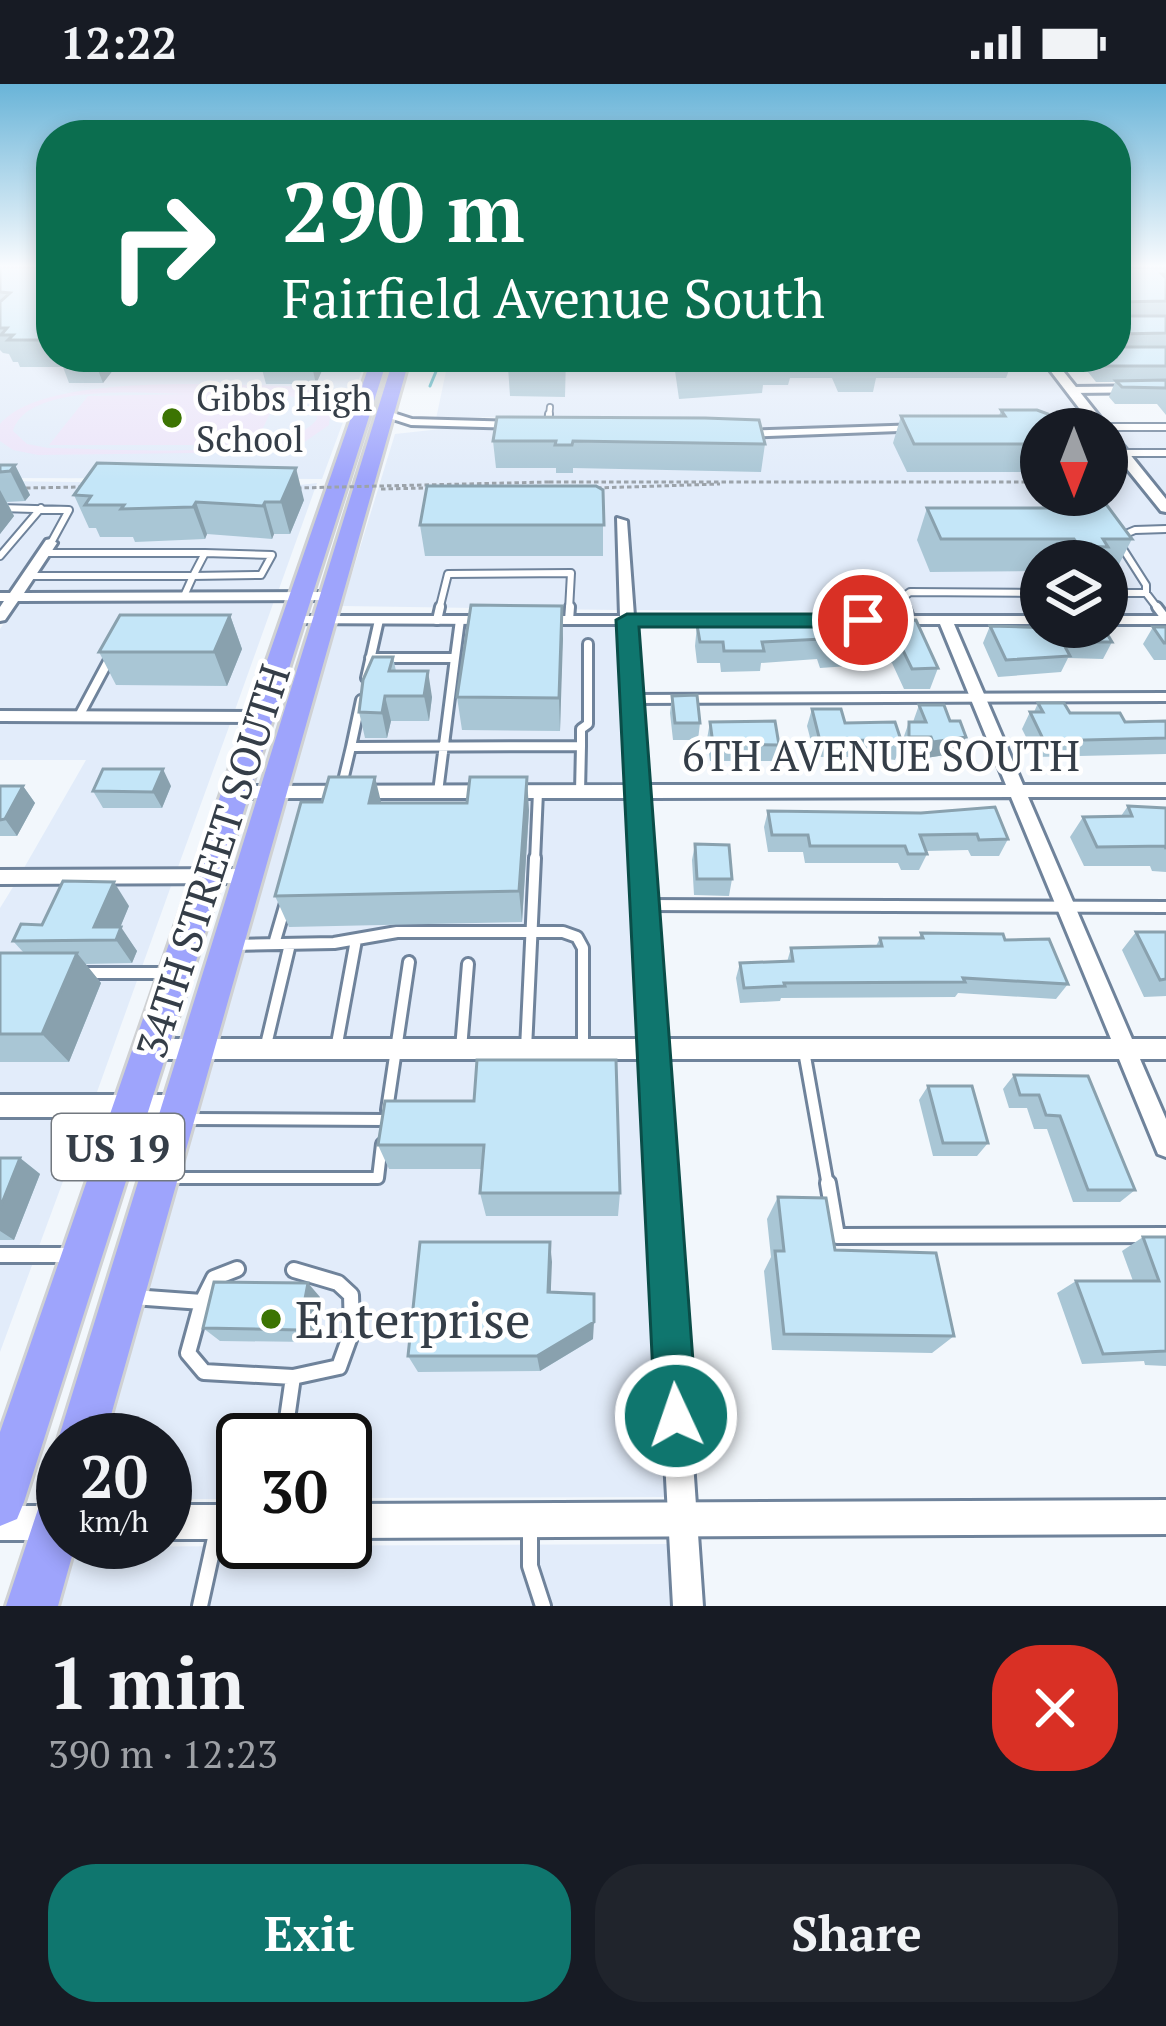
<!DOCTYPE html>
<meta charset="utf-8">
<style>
:root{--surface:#171b24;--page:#20242c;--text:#f1f3f6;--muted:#9ea1a6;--accent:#0f766e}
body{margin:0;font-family:"PT Serif",serif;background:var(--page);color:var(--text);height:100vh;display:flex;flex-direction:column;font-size:45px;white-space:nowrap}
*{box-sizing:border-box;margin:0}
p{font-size:39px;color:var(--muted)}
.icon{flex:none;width:66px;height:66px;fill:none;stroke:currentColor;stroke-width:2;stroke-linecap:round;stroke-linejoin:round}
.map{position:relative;height:1522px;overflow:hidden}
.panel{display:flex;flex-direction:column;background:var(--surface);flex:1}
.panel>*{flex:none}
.banner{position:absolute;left:36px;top:36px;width:1095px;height:252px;border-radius:48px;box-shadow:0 6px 18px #0003;background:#0b6e4f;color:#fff;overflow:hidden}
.needle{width:78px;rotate:180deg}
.buttons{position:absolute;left:1020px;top:324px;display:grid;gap:24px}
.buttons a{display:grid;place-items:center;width:108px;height:108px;border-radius:50%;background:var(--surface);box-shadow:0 6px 18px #0003;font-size:60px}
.speed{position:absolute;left:36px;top:1329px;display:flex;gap:24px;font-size:60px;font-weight:700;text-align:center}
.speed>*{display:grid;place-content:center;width:156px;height:156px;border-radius:50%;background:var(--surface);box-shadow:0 6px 18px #0003;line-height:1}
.speed small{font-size:30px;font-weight:400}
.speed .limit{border:6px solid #111;border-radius:18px;background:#fff;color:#111}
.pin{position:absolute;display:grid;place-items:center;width:102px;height:102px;color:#fff;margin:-51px;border:6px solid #fff;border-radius:50%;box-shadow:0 3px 12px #0007}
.me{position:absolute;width:132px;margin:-66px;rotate:357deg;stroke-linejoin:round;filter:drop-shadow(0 0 9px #0008)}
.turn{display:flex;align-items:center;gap:42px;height:252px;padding:0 48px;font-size:54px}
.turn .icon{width:156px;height:156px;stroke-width:2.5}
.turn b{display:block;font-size:84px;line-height:102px}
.round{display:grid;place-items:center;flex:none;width:126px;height:126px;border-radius:48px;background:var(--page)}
.head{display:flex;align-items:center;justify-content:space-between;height:204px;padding:0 48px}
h1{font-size:72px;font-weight:600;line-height:90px}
.action{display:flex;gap:24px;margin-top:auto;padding:24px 48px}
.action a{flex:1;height:138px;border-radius:48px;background:var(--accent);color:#fff;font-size:48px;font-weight:600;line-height:138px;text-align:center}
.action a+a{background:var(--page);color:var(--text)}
.status{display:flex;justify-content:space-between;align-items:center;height:84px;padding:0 60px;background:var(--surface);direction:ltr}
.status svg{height:33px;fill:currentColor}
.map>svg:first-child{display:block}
.built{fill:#e2ecfa}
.green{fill:#ece5f9;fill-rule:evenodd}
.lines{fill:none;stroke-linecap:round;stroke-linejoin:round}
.stream{stroke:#4ab3c0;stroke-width:3}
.service-far4-casing{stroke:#6f839b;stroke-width:8}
.service-far3-casing{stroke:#6f839b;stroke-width:10}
.service-far2-casing{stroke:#6f839b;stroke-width:14}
.service-far1-casing{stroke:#6f839b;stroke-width:16}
.service-casing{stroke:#6f839b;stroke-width:20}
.minor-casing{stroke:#6f839b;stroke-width:6}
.tertiary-casing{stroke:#6f839b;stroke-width:6}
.trunk-casing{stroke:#cfd1d3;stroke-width:6}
.path{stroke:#9ca3aa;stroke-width:3;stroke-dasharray:4.5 3;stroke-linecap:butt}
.service-far4{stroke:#fff;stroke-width:4.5}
.service-far3{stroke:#fff;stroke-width:6}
.service-far2{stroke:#fff;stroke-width:8}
.service-far1{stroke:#fff;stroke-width:10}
.service{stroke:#fff;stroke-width:14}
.minor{fill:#fff;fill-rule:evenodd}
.tertiary{fill:#fff;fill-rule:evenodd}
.trunk{fill:#9ea4fc;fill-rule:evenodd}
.path-bridge{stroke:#9ca3aa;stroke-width:3;stroke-dasharray:4.5 3;stroke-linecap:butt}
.wall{fill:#a9c6d5}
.shaded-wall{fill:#89a1ae}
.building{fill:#c4e6f8;stroke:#89a1ae;stroke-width:3}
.route{fill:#0f766e;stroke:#0a4d48;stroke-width:3}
.poi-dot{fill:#3c7402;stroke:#fff;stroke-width:4.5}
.labels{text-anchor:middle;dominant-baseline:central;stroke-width:9;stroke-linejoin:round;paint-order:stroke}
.far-poi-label{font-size:36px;fill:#353e48;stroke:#fff;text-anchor:start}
.shield{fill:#fff;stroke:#72787f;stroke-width:3}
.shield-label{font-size:39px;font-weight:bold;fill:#353e48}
.street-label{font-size:42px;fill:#353e48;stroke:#fff}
.near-poi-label{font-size:51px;fill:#353e48;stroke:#fff;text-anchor:start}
</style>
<div class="status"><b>12:22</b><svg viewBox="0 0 49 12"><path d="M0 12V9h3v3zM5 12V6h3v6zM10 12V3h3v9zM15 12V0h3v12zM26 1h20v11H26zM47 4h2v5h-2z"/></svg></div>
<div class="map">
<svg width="1166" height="1522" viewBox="0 0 1166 1522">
<rect width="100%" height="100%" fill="#f2f7fc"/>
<path class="built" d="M0,183L51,273H367L322,395L0,394Z
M449,273H1043L1091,340L1071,342L1023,335L776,345L656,344L489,333L436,335Z
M477,341L745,353L1041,345V411H1107V360L1166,432V530H1107V477H1041V530L635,526L627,433L614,434L619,526L342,522L395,350Z
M1107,343H1166V416L1117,353Z
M0,397L300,401L317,399L279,505L0,508Z
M274,517L235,626L0,625V545L18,518Z
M336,542H619L628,700H287Z
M0,639L230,640L178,783L24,784L86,676H0Z
M282,716H628L641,952H213Z
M171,802L97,1008H0V824L13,803Z
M205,977H642L665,1413L345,1414V1356H243V1415H165V1356H97Z
M0,1035H86L0,1268Z
M667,1460L670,1522H50L67,1463Z"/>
<path class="green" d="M327,303L318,311L331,322L329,341L303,359L275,368L38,371L13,366L0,357V340C47,284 253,303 327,303ZM279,310L302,315L316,325L317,335C287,379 103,364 48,364L27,360L13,347C28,297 150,310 192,310L88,312L49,361H255Z"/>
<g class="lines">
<path class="stream" d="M430,302L442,273"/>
<g class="service-far4-casing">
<path id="service-far4" d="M549,333L550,323"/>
</g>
<g class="service-far3-casing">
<path id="service-far3" d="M548,343L549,330
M1100,343H1166
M1121,369H1166
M0,424L69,426L51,459
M43,469H205
M205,469L272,471L261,491L193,492Z
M0,472L41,424
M28,492H193
M1107,509H1146L1159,526
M1146,509V501L1116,454L1135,446L1166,445
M184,512L193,492
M439,526L448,490L571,489L569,526
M906,526L902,514L910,508L1041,509"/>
</g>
<g class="service-far2-casing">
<path id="service-far2" d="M905,523L910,536
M1157,523L1166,535
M437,536L440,523
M569,536L570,523
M370,574H455L438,708
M455,574L460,536
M366,594L379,536
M632,615L1166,613
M79,632L110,574
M581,662V645L588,640V560
M351,663L361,616
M341,705L351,663L581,662L580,708
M535,777L538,708"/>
</g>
<g class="service-far1-casing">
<path id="service-far1" d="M645,821L1166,823
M274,860L286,819
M233,861L334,859L397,848H563L577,853L583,864V963
M85,889H171
M265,965L290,860
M336,965L356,856
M461,965L468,880
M526,965L535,774
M804,967L828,1102
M387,1026L409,878
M187,1035L386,1036
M170,1094H378L382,1060"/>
</g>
<g class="service-casing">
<path id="service" d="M828,1099L837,1152L1166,1151
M0,1171H73
M133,1213L202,1218L214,1194L237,1185
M202,1218L188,1269L204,1288L293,1293
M284,1356L293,1293L339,1283L352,1247L351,1211L338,1199L294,1186
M530,1446V1482L543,1522
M200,1522L217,1445"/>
</g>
<g class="minor-casing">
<path id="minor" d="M1166,302V308L1071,309L1066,306L1071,303Z
M384,326L412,335L520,338L525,341L520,344L411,341L380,331L379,329Z
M921,341L927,344L925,346L739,353L733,350L739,347Z
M617,434L627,437L634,532H1041V540H954L1023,701H1166V713H1028L1132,955H1166V975H1140L1166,1035V1073L1158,1070L1119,975H665L703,1522H673L643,975H150L142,972L139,965L142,958L150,955H642L629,714H236L227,708L236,702L629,701L620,540H541L534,536L541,532H620ZM635,540H940L1006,701H646ZM1011,713L1111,955H664L647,714Z
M51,455L57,459L24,509L329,508L336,512L329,516L18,517L5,536L0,537V523L4,517H0V509H10L46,456Z
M290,532H489L496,536L489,540L285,539V533Z
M1107,532H1166V540H1107Z
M0,627L262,628L270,633L262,638L0,637Z
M248,785L255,787L257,792L255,797L248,799L0,800V786Z
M0,1011H179L187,1014L190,1022L187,1030L179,1033H0Z"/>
</g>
<g class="tertiary-casing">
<path id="tertiary" d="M1040,273H1052L1107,342L1108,345L1107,347L1112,348L1166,415V428L1161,427L1107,360V345H1095Z
M1166,1416V1450L345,1454V1420Z
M165,1421H243V1455H165Z
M0,1422H63V1456H0Z"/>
</g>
<g class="trunk-casing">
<path id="trunk" d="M372,273H388L24,1418L17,1435L0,1442V1348Z
M394,273H410L104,1356H63V1369L58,1356Z
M63,1394V1458H76L58,1522H6L46,1401Z"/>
</g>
<path class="path" d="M549,398H1041
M1107,398H1122
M26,404L82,403
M597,404L720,400
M381,405L426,404"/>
<use href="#service-far4" class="service-far4"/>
<use href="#service-far3" class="service-far3"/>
<use href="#service-far2" class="service-far2"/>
<use href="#service-far1" class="service-far1"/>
<use href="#service" class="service"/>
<use href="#minor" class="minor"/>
<use href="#tertiary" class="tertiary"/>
<use href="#trunk" class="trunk"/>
<path class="path-bridge" d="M297,404L549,398"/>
</g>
<path class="wall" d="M0,183H51V273H220L217,278L205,282L130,279L117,281L103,299H69L63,283H20L18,278H13L9,270L3,269L0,266Z
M1116,183H1166V331L1157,320H1115L1109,313L1115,298H1096L1076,273H1116Z
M263,273H322L324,282L316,300H266L260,278Z
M566,273L565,313L510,312L508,283Z
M673,273H1014L1006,294H876L873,308H838L832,294H790L788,301H763L762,309L679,315Z
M1001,326H1037L1048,330L1056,341L1104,340L1120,360L1107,388V345H1041V388H907L893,359L901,332H999Z
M493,357L765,360L761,388L573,384V389H556V384H496Z
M0,381H15L30,411L25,417L7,418L14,432L0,450Z
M603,406V472H425L420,441Z
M74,411L304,416L290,450H274L272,455L207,450L205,455L135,458L133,453H100L96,444H89Z
M1051,412L1132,455L1115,488H1107V477H1041V487L930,488L917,456L927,424H1046Z
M562,522L560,647L462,646L457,613Z
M230,531L242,565L227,602L116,601L99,568Z
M916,536L938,584L930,605H904L892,579L820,584L817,575L761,579L760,587L721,588L720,579H697L695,562L697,541Z
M990,542L1061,555L1067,543L1112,558L1103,575L1068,574L1061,588L998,593L983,559Z
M1153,543H1166V576H1154L1143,560Z
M393,573L396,587L432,613L429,637H391L387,654H365L359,628Z
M672,612L700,639L698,656H673L670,629Z
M1038,619L1070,629L1125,638L1166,637V670L1036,673L1022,645L1030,628H1034Z
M919,621L958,669L926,674L924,669H903V655L909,638H913Z
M812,625L902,659L895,676L870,673H815L807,642Z
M710,638L779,661L775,677H710L707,655Z
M0,702H23L35,719L17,752H0Z
M171,702L162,724H103L93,707Z
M381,719L529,726L522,838L289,843L275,812Z
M1128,722L1166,724V788L1152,787L1150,782H1084L1070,753L1083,733L1121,732Z
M768,727L921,729L1008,755L999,772H971L968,766L926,767L927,770L919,786H901L898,779H805L803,768H768L764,743Z
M695,760L732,795L729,812L694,811L692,776Z
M129,822L120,843L137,867L132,879L85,880L101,899L69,978H0V869H24L13,857L42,841Z
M1136,848H1166V912L1144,913L1122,866Z
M921,849L1005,856L1068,900L1056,915L958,909L955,913L781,914L780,917L740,919L736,894L740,879L787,878L791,864L876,862L880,854H919Z
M1014,991L1088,992L1135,1106L1120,1118H1073L1047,1045H1034L1027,1024H1009L1003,1005Z
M928,1002L988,1059L977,1072H933L919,1016Z
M385,1017L620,1109L618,1132H486L480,1109L482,1085H389L378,1061Z
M0,1074H20L40,1090L14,1156H0Z
M778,1113L835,1166L954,1252L932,1269L772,1266L764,1187L771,1173L767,1135Z
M1143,1153H1166V1282L1145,1281L1144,1277L1082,1280L1057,1209L1076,1197H1133L1122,1167Z
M550,1158L551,1208L593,1255L540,1287L418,1288L408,1272Z
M320,1213L312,1258L220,1257L203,1244Z"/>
<path class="shaded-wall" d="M93,273H128L130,279L117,281L103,299Z
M202,273H220L217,278L205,282Z
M313,273H322L324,282L316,300L311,278Z
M15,381L30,411L25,417L10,387Z
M296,384L304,416L290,450L281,418Z
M0,406L14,432L0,450Z
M196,418L207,450L205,455L193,423Z
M265,418L274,450L272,455L263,422Z
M562,522L563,555L560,647L559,614Z
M230,531L242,565L227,602L214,568Z
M428,587L432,613L429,637L424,612Z
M385,612L391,637L387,654L382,629Z
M966,653L958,669L926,674L933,658Z
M163,685L171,702L162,724L153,708Z
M375,693L383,726L369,719Z
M527,693L529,726L522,838L519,807Z
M23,702L35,719L17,752L5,735Z
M114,798L129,822L115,856L94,843Z
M121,843L137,867L132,879L116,856Z
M77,869L101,899L69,978L42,950Z
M20,1074L40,1090L14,1156L0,1147V1124Z
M550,1158L552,1178L550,1227L548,1208Z
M308,1199L320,1213L312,1258L299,1246Z
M594,1238L593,1255L540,1287L537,1272Z"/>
<path class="building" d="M0,183H51V256H8L13,251H1L7,244H0V218L10,209L0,208Z
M1116,183L1166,184V190H1162L1166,194V217L1119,218L1123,232H1166V249L1120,250L1116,257L1123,263H1166V282H1103L1096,273H1116Z
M263,273H313L311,278H260Z
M510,273H565V283H508Z
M680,273H764L766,280L682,285Z
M841,273H877L880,279H844Z
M1166,296V304L1122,303L1116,297Z
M1001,326H1037L1048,330L1056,341L1104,340L1120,360H1107V345H1041V360H914L901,332H1005Z
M497,333L705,334L759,336L765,360L573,357L572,361H555L556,357H493Z
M97,379L296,384L281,418H265L263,422L196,418L193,423L121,425L124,421H85L91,412L74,411Z
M0,381H15L10,387L0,388Z
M427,402H596L603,406L604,441H420Z
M1051,412H1100L1132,455H1103L1108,463L1079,462L1074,455H941L927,424H1058Z
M471,521L562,522L559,614L457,613Z
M120,531H230L214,568H99Z
M916,536L938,584L912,585L899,558L825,563L822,555L762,558L764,567H724L723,558H700L697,541Z
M990,542L1055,544L1070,572L1006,576Z
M1068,543H1103L1112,558H1076Z
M1153,543H1166V559H1164Z
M373,573H393L389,587H428L424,612H385L382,629L359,628L363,596Z
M697,611L700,639H675L672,612Z
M1038,619H1064L1070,629H1120L1125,638L1166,637V654L1044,657L1030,628H1043Z
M919,621H944L950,637H960L966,653L933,658L931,653H909V638H926Z
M812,625H841L845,639L895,638L902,659L876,656L820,657Z
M775,637L779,661L713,660L710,638Z
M103,685H163L153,708L93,707Z
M329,693H375L369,719H467L470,693H527L519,807L275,812L301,718H322Z
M0,702H23L5,735L0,736Z
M1128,722L1166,724V765L1165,762L1097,763L1083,733L1132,732Z
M995,723L1008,755L979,756L977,750L920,751L927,770H908L905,762H810L808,751H772L768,727L921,729Z
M695,760L729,761L732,795H697Z
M63,797L114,798L94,843H121L116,856L13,857L21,840L42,841Z
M1136,848H1166V895L1160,896Z
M921,849L1003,850L1005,856L1049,855L1068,900L963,894L965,898L784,899L785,902L744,904L740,879L793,877L791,864L882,862L880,854H923Z
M0,869H77L42,950H0Z
M477,976H616L620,1109H480L484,1061H378L385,1017H474Z
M1014,991L1088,992L1135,1106H1088L1060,1032L1046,1031L1039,1011H1020Z
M928,1002H972L988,1059H943Z
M0,1074H20L0,1124Z
M778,1113L826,1114L835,1166L936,1169L954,1252L784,1250L775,1167H784Z
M1143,1153H1166V1267L1103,1270L1076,1197H1159Z
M420,1158H550L548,1208L594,1210V1238L537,1272H408Z
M214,1198L308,1199L299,1246L203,1244Z"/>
<linearGradient id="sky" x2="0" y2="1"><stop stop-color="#69b4d8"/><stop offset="0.46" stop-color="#f9fbfe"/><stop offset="1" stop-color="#f9fbfe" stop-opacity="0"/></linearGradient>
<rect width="1166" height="396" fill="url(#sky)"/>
<path class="route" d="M627,530H863L874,536L863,543H639L697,1332L691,1347L676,1353L661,1347L655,1332L616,536Z"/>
<g class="poi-dot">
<circle cx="172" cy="334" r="12"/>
<circle cx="271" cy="1235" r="12"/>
</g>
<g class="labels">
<g class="far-poi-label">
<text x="196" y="313">Gibbs High<tspan x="196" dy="41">School</tspan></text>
</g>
<rect class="shield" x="52" y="1030" width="132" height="66" rx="9"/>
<g class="shield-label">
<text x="118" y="1063">US 19</text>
</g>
<g class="street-label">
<text x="881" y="671">6TH AVENUE SOUTH</text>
<text transform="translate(212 777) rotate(-72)">34TH STREET SOUTH</text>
</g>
<g class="near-poi-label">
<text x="295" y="1235">Enterprise</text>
</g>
</g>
</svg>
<div class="buttons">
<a><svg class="needle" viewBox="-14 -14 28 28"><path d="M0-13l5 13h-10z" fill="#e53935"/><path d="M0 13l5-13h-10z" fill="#9ea1a6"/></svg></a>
<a><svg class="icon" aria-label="layers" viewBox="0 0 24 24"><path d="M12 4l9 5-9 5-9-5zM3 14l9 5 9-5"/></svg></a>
</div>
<div class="speed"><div>20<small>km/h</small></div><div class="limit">30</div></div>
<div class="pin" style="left:863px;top:536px;background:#d93025"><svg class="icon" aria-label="arrive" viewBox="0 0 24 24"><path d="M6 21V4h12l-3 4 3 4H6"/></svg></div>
<svg class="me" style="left:676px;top:1332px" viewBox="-20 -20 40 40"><circle r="17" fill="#0f766e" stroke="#fff" stroke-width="3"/><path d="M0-11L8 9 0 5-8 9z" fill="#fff"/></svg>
<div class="banner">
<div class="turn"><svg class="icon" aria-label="right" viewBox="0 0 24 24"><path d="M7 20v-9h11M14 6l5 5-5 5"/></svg><div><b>290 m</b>Fairfield Avenue South</div></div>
</div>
</div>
<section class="panel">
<div class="head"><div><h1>1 min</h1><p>390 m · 12:23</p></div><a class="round" style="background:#d93025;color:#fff"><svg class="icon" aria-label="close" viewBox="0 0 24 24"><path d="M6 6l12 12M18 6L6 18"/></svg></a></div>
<div class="action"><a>Exit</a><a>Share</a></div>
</section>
